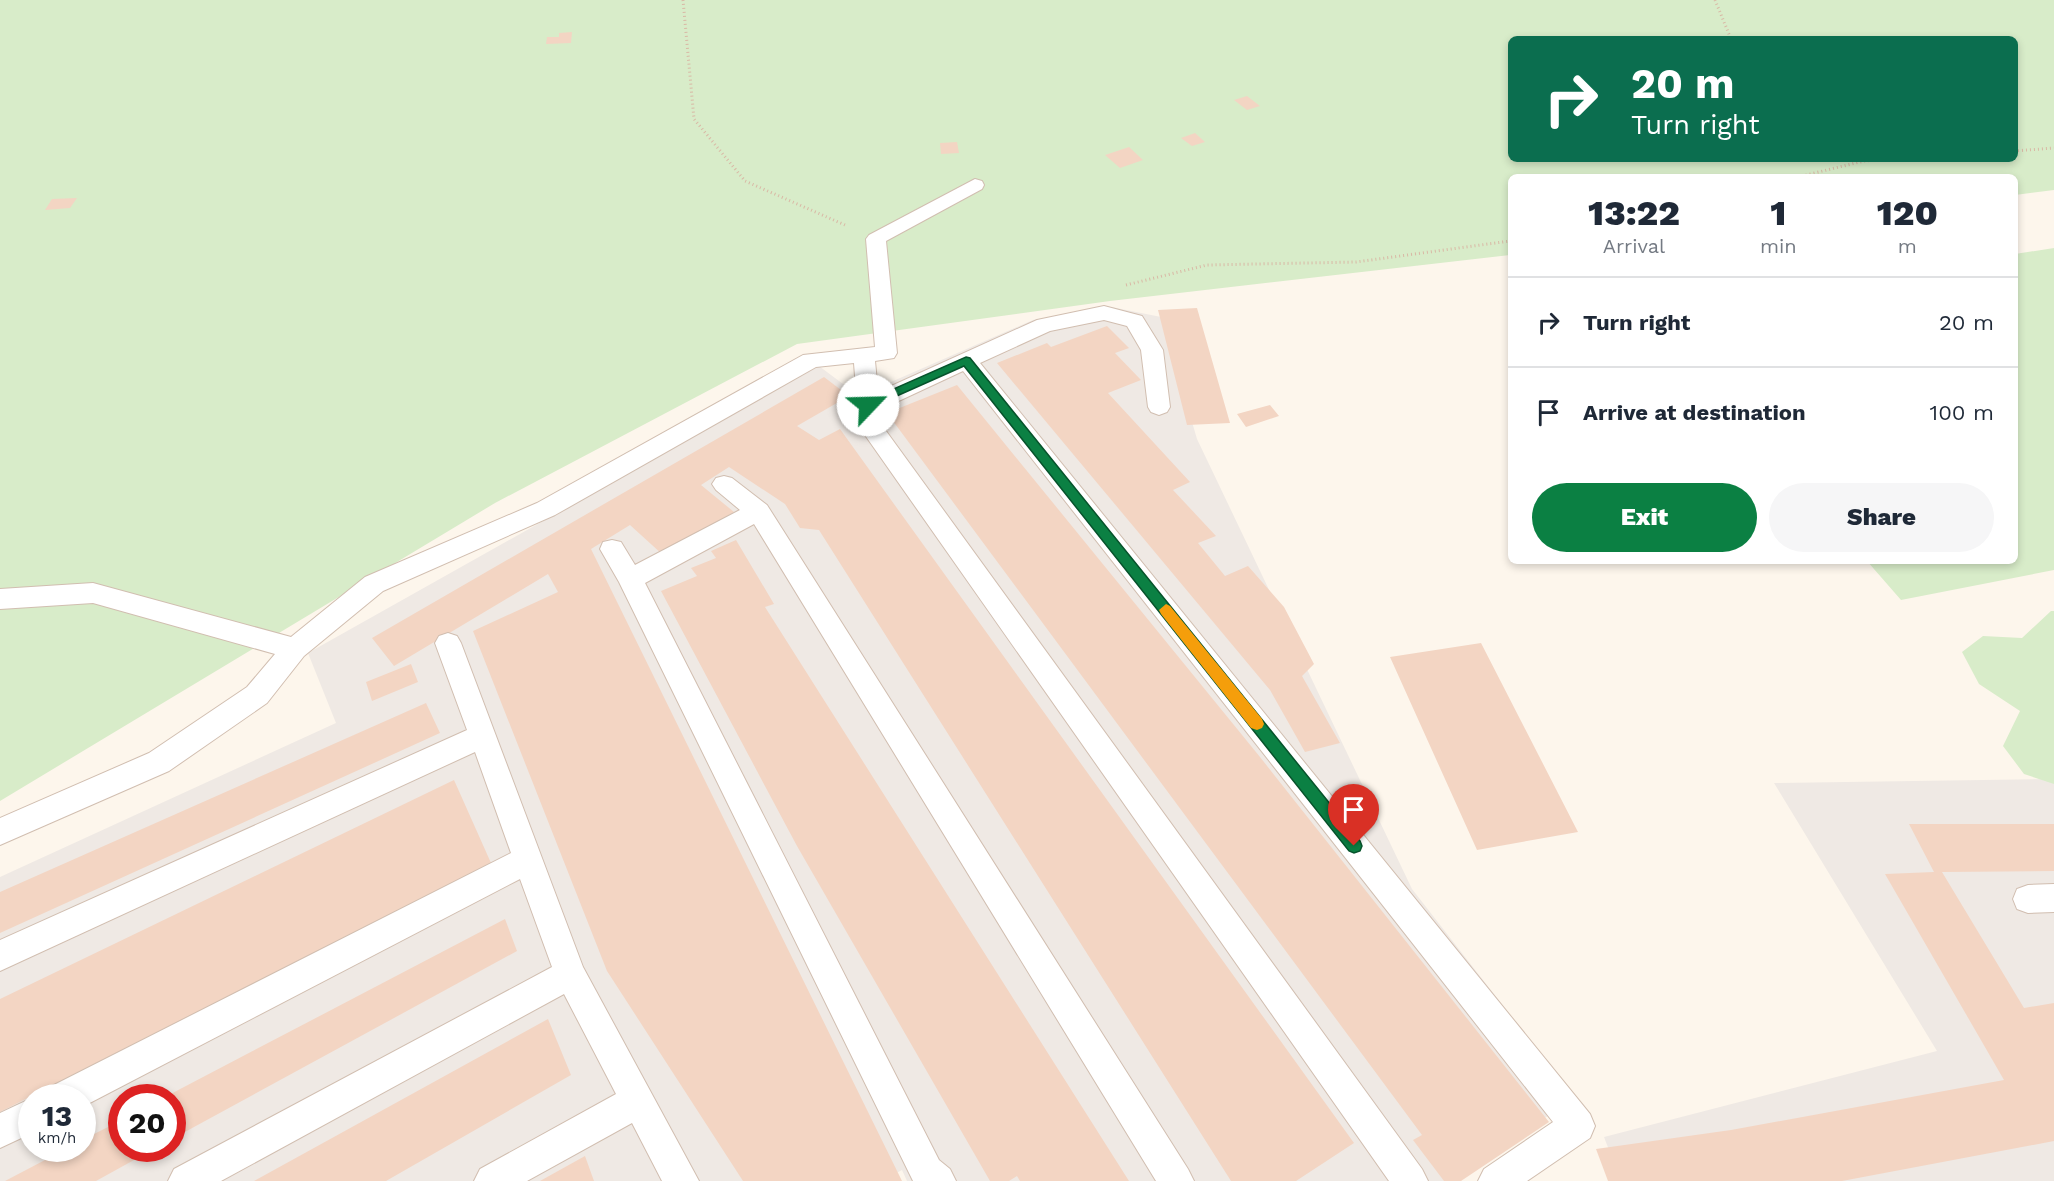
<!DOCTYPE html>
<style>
:root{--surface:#fff;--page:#f6f6f7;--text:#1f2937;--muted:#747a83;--line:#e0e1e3;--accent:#0b8043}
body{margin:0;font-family:"Work Sans",sans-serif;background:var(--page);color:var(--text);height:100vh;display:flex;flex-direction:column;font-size:22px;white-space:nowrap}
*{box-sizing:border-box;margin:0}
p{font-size:20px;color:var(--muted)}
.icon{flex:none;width:33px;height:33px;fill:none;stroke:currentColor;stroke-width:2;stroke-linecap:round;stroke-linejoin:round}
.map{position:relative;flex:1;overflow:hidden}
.details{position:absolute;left:1508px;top:174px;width:510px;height:390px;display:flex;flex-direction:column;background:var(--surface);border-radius:9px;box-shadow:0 3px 9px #0003}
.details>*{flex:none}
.hud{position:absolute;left:1508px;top:36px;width:510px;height:126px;border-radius:9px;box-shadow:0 3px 9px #0003;background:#0b6e4f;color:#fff;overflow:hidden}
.speed{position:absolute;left:18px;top:1084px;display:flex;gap:12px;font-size:30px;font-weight:700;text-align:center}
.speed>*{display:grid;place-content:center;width:78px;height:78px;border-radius:50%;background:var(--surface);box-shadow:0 3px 9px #0003;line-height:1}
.speed small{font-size:15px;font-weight:400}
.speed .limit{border:9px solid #d22;background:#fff;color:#111}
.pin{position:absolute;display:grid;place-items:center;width:51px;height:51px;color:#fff;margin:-62px -26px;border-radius:50% 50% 50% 0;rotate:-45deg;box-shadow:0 0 6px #0007}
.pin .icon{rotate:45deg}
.me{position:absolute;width:66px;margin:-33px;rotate:66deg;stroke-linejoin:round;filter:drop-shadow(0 0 4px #0008)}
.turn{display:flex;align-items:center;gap:21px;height:126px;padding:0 24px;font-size:27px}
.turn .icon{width:78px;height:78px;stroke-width:2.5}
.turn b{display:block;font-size:42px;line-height:51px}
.eta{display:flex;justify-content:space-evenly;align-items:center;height:102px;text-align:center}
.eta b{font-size:36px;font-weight:800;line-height:42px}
.button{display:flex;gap:12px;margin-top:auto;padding:12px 24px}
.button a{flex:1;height:69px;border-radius:36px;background:var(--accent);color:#fff;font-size:24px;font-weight:800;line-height:69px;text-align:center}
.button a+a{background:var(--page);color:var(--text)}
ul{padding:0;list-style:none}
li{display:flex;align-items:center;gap:18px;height:90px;padding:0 24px;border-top:2px solid var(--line)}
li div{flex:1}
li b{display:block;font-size:22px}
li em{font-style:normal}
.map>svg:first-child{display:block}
.industrial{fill:#efe9e4;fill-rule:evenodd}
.green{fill:#d8ecc9;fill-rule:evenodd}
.building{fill:#f3d5c3}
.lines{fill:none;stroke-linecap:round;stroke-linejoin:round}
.service-casing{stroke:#d1beb0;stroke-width:2}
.path{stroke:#d9b8a5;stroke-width:3;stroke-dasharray:1 3;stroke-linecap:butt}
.service{fill:#fff;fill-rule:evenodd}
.route{fill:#0b8043;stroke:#07532c;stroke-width:1.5}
.slow{fill:#f59e0b}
</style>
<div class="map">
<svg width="2054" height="1181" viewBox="0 0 2054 1181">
<rect width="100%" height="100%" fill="#fdf6ec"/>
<path class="industrial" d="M1111,307L1161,317L1197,439L1412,889L1575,1098L1450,1181H907L902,1170L881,1181H0V877L336,723L308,653L819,366L859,396L1033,320ZM32,1098H82V1149H32ZM122,1098H172V1149H122Z
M2054,779V1181H1621L1604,1137L1937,1051L1774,783Z"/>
<path class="green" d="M0,0H2054V190L2015,195L2014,177H1510V255L1110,301L797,344L495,503L0,801ZM1510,39H2014V159H1510Z
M2054,248V570L1901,600L1867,561H2014L2015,254Z
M2051,611H2054V784L2024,774L2003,746L2020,711L1979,684L1962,652L1983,636L2022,638Z"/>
<path class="building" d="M572,32L571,43L546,44L547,37H559V33Z
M1247,96L1260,106L1247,110L1234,100Z
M1195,133L1205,142L1192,146L1181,138Z
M957,142L959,153L941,154L940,143Z
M1129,147L1143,160L1120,168L1105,155Z
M77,198L70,208L45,210L52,199Z
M1197,308L1230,423L1187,425L1158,310Z
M1107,326L1129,348L1115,353L1141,380L1108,393L1190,482L1173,490L1216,536L1198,543L1225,576L1248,566L1284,607L1314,664L1302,676L1340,743L1305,752L1270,690L997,363L1047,343L1051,347Z
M824,377L849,396L797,426L819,440L840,429L1354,1143L1296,1181H1231L819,530L800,528L785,504L729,467L701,485L734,512L663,555L630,525L591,549L902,1181H743L607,971L473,631L558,592L548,574L394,666L372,638Z
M957,385L1260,757L1549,1122L1461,1181H1444L1413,1140L1422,1135L887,413Z
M1270,405L1279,416L1246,427L1237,414Z
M736,540L774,604L765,607L1129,1181H1020L1017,1176L1009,1181H990L797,846L661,591L697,576L691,568L716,558L711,551Z
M1481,643L1578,832L1477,850L1390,657Z
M411,664L418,682L372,701L366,682Z
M426,703L440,733L0,933V892Z
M454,780L491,863L0,1112V999Z
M1909,824H2054V871L1942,872L2024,1008L2054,1003V1141L1842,1181H1608L1596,1149L1731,1130L2004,1080L1885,874L1934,872Z
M505,919L517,951L172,1139V1098H163Z
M548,1019L571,1075L386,1181H254Z
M122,1120V1149H154L96,1181H5L66,1149H82V1140Z
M585,1156L594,1181H540Z"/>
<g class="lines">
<g class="service-casing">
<path id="service" d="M975,179L982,181L984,185L982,189L886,241L897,353L894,358L875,361L878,392L1037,320L1104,306L1142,316L1163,350L1170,407L1167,412L1159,415L1151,412L1148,407L1141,350L1127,326L1104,320L1050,331L980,363L1590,1114L1595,1126L1590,1138L1527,1181H1478L1484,1169L1553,1122L963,371L873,413L1422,1169L1428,1181H1389L853,418L850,413L857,403L854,363L816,367L555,515L383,591L304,656L267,703L169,771L0,845V818L149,753L247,687L275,654L93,603L0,609V589L93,583L291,637L365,577L537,503L803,355L875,347L866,239L869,235Z
M724,476L732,478L767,505L1188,1169L1194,1181H1156L754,524L645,583L939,1160L950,1169L956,1181H913L619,582L600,549L603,542L612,540L621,542L635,565L740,510L716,490L712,484L716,478Z
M448,633L457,636L461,643L583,967L699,1181H662L632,1123L527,1181H474L480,1169L616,1094L564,994L221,1181H168L174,1169L552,967L520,879L82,1107V1098H47L52,1086L511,853L475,752L0,971V940L467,730L435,643L439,636Z
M2054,884V912L2028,913L2017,909L2013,899L2017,889L2028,885Z
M32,1098V1133L0,1148V1113Z"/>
</g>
<path class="path" d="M683,0L694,119L745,181L845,225
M1715,0L1731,39
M2014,151L2054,148
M1798,177L1864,161L1890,159
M1126,285L1207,265L1356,262L1510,241"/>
<use href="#service" class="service"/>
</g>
<path class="route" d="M966,357L970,358L1360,841L1362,846L1360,851L1354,853L1349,851L964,366L872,407L868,409L862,405L864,402Z"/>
<path class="slow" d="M1166,604L1170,606L1262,719L1264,724L1262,728L1257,730L1251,728L1161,614L1159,610Z"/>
</svg>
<div class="speed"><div>13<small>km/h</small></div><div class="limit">20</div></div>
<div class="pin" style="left:1354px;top:846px;background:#d93025"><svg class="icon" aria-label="arrive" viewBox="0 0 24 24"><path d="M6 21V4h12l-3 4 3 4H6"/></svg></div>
<svg class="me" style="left:868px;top:405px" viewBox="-20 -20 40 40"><circle r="19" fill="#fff"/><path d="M0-13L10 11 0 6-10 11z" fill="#0b8043"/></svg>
<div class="hud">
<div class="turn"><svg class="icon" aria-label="right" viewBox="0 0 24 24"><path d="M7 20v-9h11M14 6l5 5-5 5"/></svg><div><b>20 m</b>Turn right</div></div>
</div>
<section class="details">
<div class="eta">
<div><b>13:22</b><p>Arrival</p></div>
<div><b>1</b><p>min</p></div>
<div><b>120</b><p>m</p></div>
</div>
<ul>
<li><svg class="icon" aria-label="right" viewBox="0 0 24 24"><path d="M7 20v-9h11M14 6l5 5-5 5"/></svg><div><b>Turn right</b></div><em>20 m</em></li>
<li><svg class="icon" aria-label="arrive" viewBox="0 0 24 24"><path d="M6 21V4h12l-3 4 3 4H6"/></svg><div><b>Arrive at destination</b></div><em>100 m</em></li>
</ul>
<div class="button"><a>Exit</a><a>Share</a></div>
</section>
</div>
